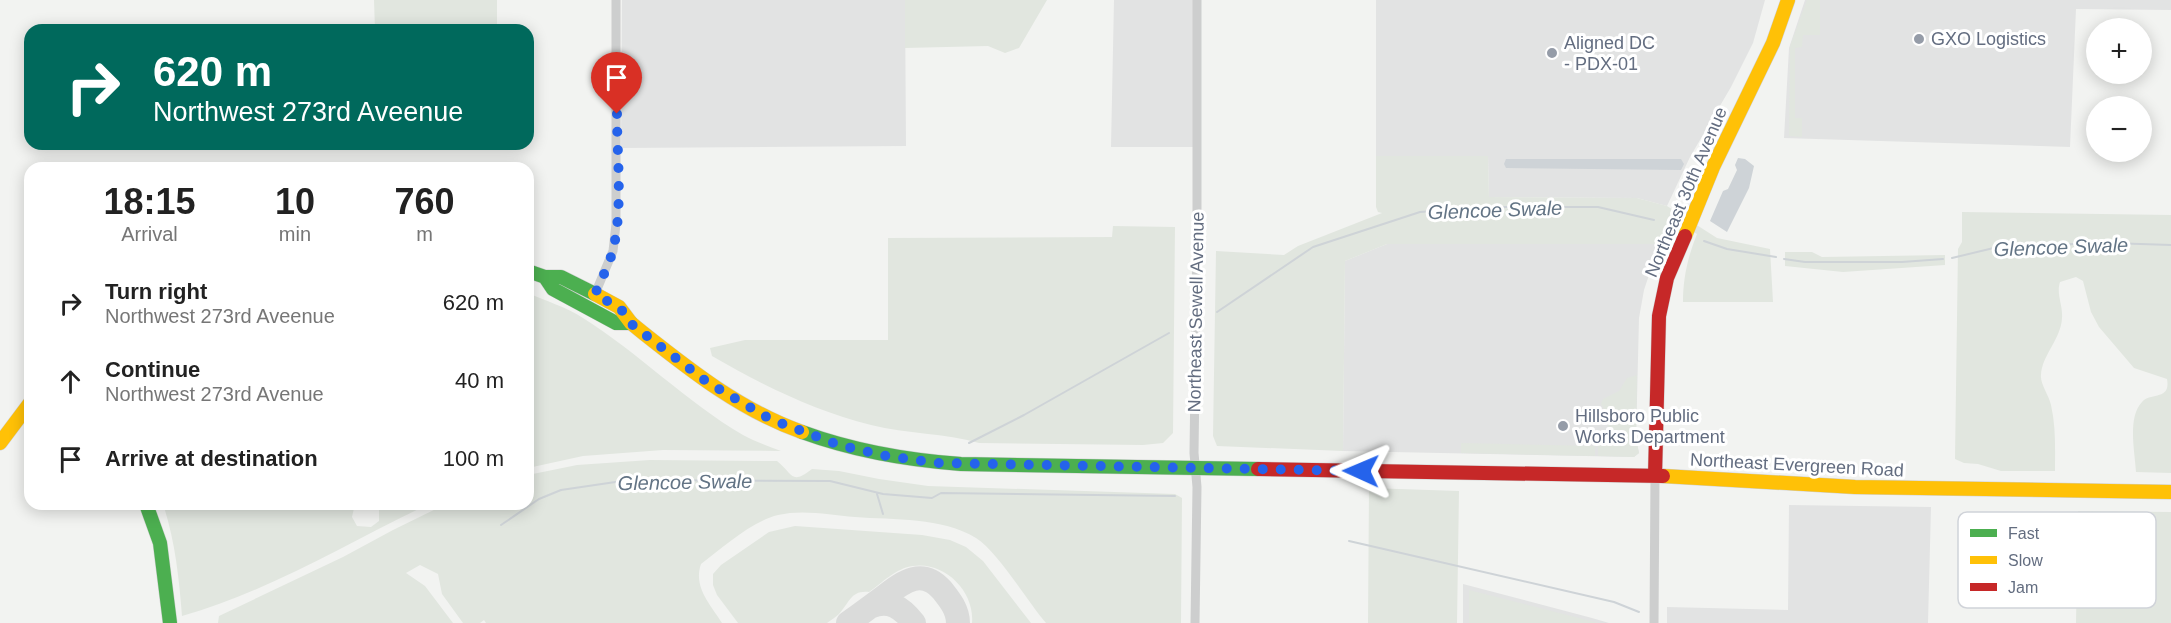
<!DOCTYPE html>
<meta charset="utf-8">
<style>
:root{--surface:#fff;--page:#f6f6f6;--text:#222;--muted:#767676}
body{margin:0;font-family:Helvetica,sans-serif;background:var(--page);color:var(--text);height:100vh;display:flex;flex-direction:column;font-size:22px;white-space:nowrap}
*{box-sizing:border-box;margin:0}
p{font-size:20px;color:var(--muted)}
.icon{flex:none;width:33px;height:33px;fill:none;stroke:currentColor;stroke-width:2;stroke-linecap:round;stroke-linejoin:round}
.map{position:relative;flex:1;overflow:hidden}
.side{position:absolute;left:24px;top:162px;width:510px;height:348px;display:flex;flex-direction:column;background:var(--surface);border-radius:18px;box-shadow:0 3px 15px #0003}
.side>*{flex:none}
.hud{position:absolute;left:24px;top:24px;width:510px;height:126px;border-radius:18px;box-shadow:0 3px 15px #0003;background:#00695c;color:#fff;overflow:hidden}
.controls{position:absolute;left:2086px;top:18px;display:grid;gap:12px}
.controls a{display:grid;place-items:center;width:66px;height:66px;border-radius:50%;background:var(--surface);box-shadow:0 3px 15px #0003;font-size:30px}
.pin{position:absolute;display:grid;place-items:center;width:51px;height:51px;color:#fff;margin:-62px -26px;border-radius:50% 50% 50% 0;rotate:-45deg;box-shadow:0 0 6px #0007}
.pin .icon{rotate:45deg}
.me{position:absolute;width:66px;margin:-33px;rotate:271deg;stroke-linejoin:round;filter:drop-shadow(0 0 4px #0008)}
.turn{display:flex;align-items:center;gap:21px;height:126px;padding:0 30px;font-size:27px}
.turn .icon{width:78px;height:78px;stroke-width:2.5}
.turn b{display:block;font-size:42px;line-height:51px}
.eta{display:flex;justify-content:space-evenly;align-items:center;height:102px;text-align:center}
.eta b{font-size:36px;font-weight:700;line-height:42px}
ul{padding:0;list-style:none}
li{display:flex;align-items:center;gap:18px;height:78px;padding:0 30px}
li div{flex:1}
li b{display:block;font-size:22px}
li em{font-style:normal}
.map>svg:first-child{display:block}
.built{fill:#e2e3e3}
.green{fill:#e1e6df}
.water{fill:#ced3d7}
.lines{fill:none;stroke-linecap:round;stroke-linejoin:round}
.stream{stroke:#ced3d7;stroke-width:2}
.taxiway{stroke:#dadbda;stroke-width:24}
.fast-casing{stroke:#cfd0d0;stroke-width:15}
.slow-casing{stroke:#cfd0d0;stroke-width:15}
.jam-casing{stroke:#cfd0d0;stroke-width:15}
.street{stroke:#cdcece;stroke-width:9}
.fast{stroke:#4caf50;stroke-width:14}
.slow{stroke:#ffc107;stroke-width:14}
.jam{stroke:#c62828;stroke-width:14}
.route{stroke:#2563eb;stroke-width:10;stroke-dasharray:0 18}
.poi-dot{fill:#959ca8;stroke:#fff;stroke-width:2}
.labels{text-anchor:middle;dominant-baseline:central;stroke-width:6;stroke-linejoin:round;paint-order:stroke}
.poi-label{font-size:18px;fill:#636d80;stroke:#fff;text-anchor:start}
.street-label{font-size:18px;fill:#636d80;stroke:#fff}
.water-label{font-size:20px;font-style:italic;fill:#637485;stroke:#fff}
.key{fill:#fff;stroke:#d0d3d9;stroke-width:1.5}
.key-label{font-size:16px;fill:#636d80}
</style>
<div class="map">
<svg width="2171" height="623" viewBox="0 0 2171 623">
<rect width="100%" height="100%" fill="#f2f3f1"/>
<path class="built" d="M622,0H905L906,146L621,148Z
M1114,0H1193L1195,147H1111Z
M1376,0H1765L1753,43L1731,87L1690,157L1667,206L1637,198L1489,197L1488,156H1376Z
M1805,0H2171V10L2076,9L2070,147L1784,138L1789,48Z
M1387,244H1671L1661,269L1652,266L1644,290L1639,318L1636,439L1639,453L1634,457L1343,451L1345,261Z
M1789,505L1931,507L1928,623H1667V607L1788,610Z
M1463,584L1592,618L1609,623H1463Z"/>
<path class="green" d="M374,0H497V30H375Z
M905,0H1047L1019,48L1005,53L988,46L905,48Z
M1807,0H1820V35H1803L1802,47L1795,48V118H1802V137L1789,136L1790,46Z
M1376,156H1488L1489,197L1637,198L1667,206L1717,238L1770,249L1773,302H1683C1683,278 1688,256 1697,234L1676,221L1671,244H1387L1345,261L1343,451L1217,446L1213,436L1216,251L1284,255L1298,246L1382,213L1378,212L1376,207Z
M1962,212L2171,215V473L2136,472C2135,452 2127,418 2142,402C2150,392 2171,401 2167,379L2134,368L2099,327L2091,312L2083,281L2076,277L2060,282C2056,294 2063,305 2062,318C2061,339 2042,355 2041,375C2040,384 2049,395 2051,405C2056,427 2055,449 2055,471H2001L1978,464L1964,463L1955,459L1958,249L1962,242Z
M1113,226L1175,227L1173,433L1163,443L1143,445L979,443C945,433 907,434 871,425C815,411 762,385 712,356L710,348L745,340H888V238L1112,237Z
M1785,252H1812L1822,257L1945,255V265L1843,272L1785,266Z
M528,293C546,301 566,307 583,318C639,353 685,401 743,435C754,441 768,446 781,451L663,450L583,456L528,468Z
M1637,375L1636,439L1639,453L1634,457L1598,456V443H1601V440L1608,439V416L1601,404L1603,399L1619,391L1627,378Z
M1461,443L1595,446V456L1461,453Z
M650,460L777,461C794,475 791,485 812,469L839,471L879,479L928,486L1175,494L1182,498L1181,623H1046C1027,601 998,552 976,538C942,517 894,520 855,517C830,515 803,509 778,515C752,521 722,548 701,564C693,587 710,604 722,623H486L484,620L480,623H463L442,594L438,574L420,565L406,573L425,586L453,623H218L219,616L343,557L393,530L446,504H528V475L577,465Z
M1369,488L1459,491L1457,623H1368Z
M163,504H355L352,517L357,526L371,527L379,521V510L375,504H429C347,543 270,591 182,616C179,578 175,540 163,504Z
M2078,511L2171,512V623H2076Z
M795,526L922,535L950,540L966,547L983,561L1031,623H972C975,591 944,561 913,566C896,568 882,583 869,592C851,590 850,602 839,614C836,617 831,620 827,623H738L717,595L713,585V574L721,565L769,532Z
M1469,590L1598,623H1469Z"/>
<path class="water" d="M1738,158L1745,159L1754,166L1749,188L1727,232L1710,221L1723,191L1728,189L1737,170L1735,165Z
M1506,159H1681L1684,164L1681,170L1506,168L1504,164Z"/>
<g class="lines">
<path class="stream" d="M1704,241L1727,249L1776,257
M1952,258L2002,246L2110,243L2171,245
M1784,259L1805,262H1902L1943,259
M1217,312L1313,247L1420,212L1490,207H1598L1654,220
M969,443L1024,415L1169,333
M877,494L883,514
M501,525L539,499L561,490L629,480L830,481L883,494L932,498L941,493L1175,496
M1349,541L1614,602L1639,612"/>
<path class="taxiway" d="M870,607C889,598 902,608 914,623
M848,623C859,615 870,607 882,598C901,584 921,566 942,590C950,600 958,610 958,623"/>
<g class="fast-casing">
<path id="fast" d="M528,271L545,277L553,289L616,323H631
M545,277H561L595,294
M802,432C854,451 906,460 961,464L1258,469
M146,504L160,543L170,623"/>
</g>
<g class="slow-casing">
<path id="slow" d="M1685,236L1713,167L1773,43L1788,0
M595,294L619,307L631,323L642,332C691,371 742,411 802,432
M0,443L30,403
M1663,476L1855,487L2171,492"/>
</g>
<g class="jam-casing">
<path id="jam" d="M1258,469L1663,476
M1655,476L1659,316L1667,278L1685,236"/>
</g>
<path class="street" d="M595,294L613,251L616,224V0
M1195,623L1197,487L1194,453L1197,232V0
M1654,623L1655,476"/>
<use href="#fast" class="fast"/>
<use href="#slow" class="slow"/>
<use href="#jam" class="jam"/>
</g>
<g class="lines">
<path class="route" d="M617,114C617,157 623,209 613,250C609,265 601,280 595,294L621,309L630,323L707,382L770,419L839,445L886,456L938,463L1361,471"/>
</g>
<g class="poi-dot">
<circle cx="1919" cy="39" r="6"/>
<circle cx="1552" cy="53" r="6"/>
<circle cx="1563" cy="426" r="6"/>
</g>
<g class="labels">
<g class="poi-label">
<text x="1931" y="39">GXO Logistics</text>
<text x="1564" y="43">Aligned DC<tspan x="1564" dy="21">- PDX-01</tspan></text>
<text x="1575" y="416">Hillsboro Public<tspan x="1575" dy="21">Works Department</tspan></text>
</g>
<g class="street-label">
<text transform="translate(1686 192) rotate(-67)">Northeast 30th Avenue</text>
<text transform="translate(1196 312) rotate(-89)">Northeast Sewell Avenue</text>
<text transform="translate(1797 465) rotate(3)">Northeast Evergreen Road</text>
</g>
<g class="water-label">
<text transform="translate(1495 210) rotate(-2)">Glencoe Swale</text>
<text transform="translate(2061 247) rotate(-2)">Glencoe Swale</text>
<text transform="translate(685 482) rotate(-1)">Glencoe Swale</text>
</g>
</g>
<rect x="1958" y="512" width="198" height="96" rx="9" class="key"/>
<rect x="1970" y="529" width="27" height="8" fill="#4caf50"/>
<rect x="1970" y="556" width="27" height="8" fill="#ffc107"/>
<rect x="1970" y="583" width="27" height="8" fill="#c62828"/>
<g class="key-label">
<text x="2008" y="539">Fast</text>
<text x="2008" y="566">Slow</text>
<text x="2008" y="593">Jam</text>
</g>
</svg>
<div class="controls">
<a>+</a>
<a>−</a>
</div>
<div class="pin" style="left:617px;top:114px;background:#d93025"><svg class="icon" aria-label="arrive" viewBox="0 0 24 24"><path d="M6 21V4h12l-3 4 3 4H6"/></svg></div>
<svg class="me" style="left:1361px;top:471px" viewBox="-20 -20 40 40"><path d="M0-17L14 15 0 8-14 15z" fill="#2563eb" stroke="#fff" stroke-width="4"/></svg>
<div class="hud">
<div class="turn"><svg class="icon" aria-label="right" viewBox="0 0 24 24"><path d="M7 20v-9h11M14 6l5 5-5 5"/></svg><div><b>620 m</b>Northwest 273rd Aveenue</div></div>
</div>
<section class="side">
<div class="eta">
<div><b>18:15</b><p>Arrival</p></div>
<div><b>10</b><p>min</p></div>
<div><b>760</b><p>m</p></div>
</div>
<ul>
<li><svg class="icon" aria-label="right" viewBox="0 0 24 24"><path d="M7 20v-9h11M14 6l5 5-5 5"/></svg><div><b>Turn right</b><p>Northwest 273rd Aveenue</p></div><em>620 m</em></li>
<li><svg class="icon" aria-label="ahead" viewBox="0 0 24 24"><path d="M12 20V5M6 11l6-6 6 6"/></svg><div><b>Continue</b><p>Northwest 273rd Avenue</p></div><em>40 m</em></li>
<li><svg class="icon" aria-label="arrive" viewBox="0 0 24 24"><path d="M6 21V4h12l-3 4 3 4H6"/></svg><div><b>Arrive at destination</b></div><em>100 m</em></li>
</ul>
</section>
</div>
